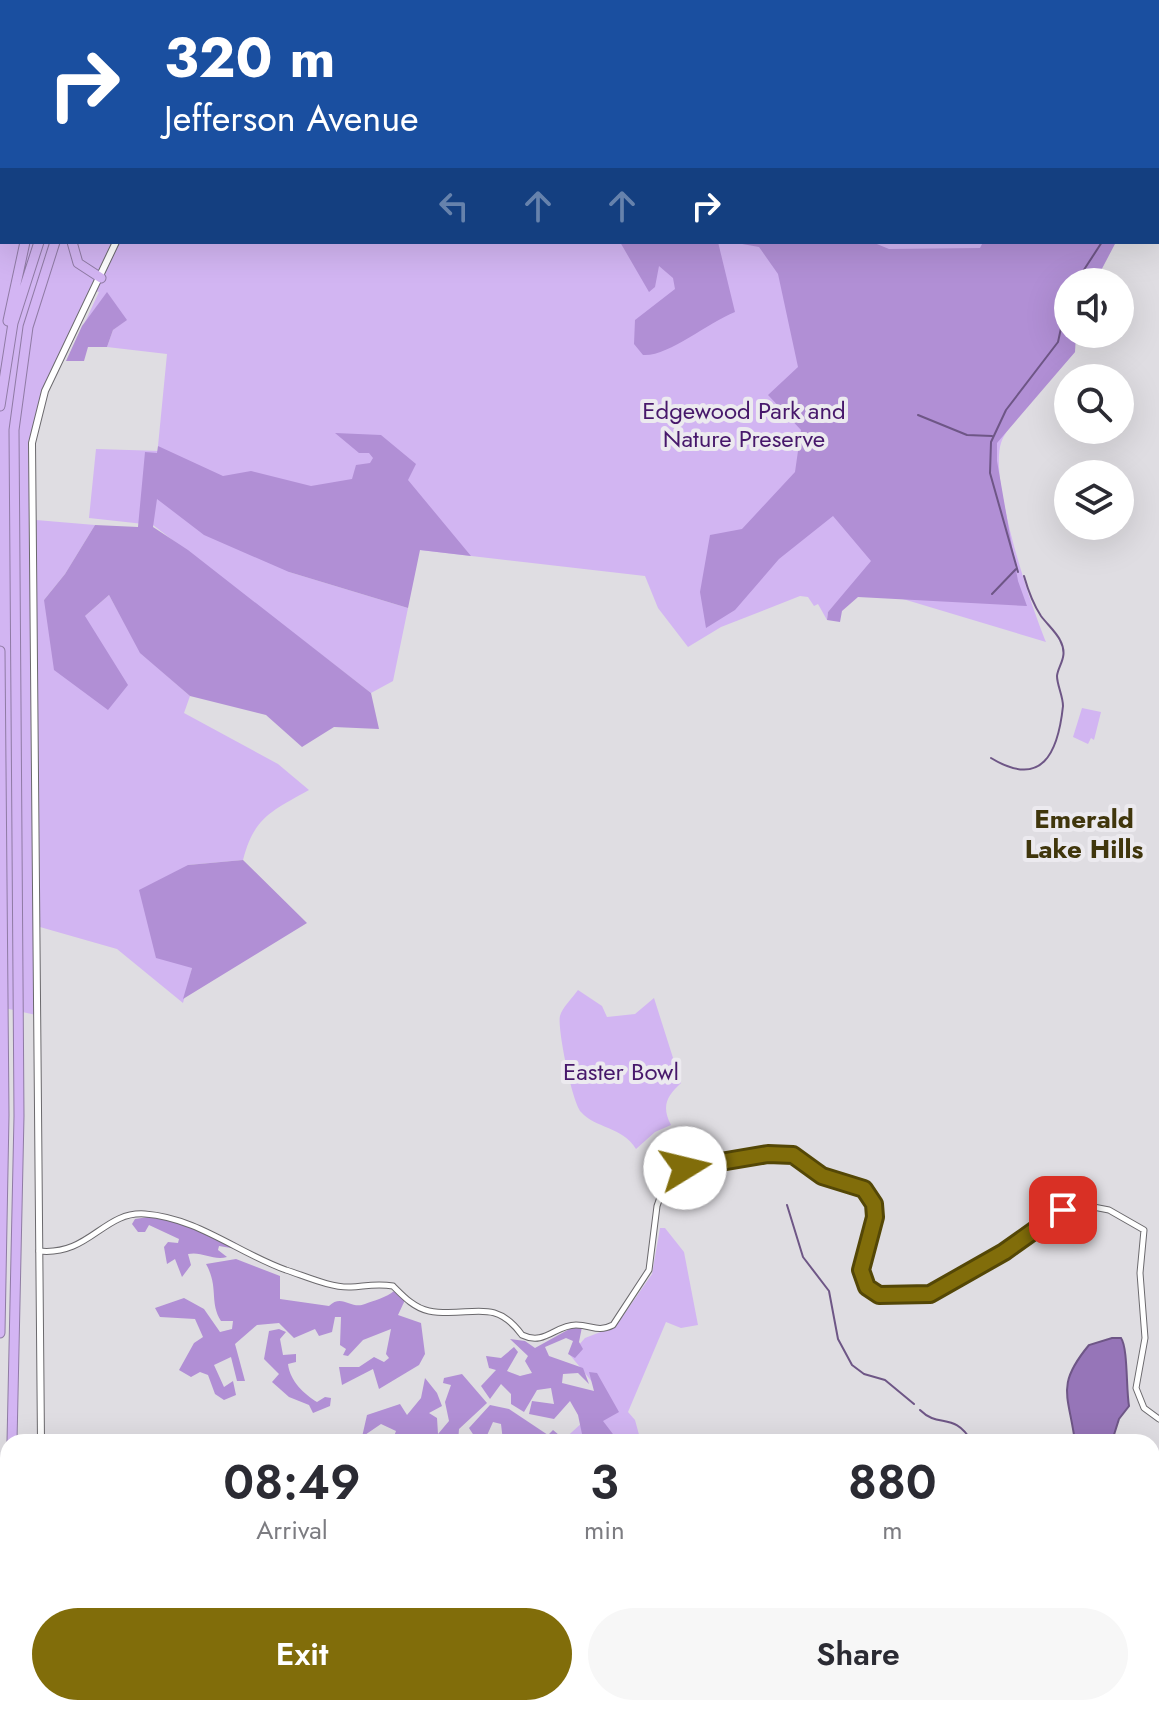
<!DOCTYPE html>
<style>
:root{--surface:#fff;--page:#f7f7f7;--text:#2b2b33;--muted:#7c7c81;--accent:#816d0a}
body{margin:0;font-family:Jost,sans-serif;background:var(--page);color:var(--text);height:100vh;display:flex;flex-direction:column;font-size:30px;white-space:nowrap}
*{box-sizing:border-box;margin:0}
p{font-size:26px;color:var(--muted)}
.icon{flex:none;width:44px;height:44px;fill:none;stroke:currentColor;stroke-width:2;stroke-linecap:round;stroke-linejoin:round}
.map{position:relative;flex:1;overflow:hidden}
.details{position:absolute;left:0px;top:1434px;width:1160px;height:282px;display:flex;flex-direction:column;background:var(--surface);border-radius:24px 24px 0 0;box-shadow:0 8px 32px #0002}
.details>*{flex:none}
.hud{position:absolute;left:0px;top:0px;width:1160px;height:244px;box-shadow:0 8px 32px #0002;background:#1a4fa0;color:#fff;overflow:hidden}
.fabs{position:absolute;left:1054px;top:268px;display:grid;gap:16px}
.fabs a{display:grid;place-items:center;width:80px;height:80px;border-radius:50%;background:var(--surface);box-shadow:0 8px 32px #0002;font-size:40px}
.pin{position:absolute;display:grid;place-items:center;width:68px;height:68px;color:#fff;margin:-34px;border-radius:16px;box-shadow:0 4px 12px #0006}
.me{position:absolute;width:88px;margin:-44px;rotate:81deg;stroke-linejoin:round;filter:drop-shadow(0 0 6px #0008)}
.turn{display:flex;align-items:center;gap:28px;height:168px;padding:0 32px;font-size:36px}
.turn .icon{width:104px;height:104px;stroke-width:2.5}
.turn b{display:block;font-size:56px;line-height:68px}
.lanes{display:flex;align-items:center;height:76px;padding:0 32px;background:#0003;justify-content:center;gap:40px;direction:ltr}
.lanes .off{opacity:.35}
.eta{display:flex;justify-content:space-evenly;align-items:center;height:136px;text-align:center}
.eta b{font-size:48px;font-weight:600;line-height:56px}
.action{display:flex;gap:16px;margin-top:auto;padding:16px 32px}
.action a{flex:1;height:92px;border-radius:48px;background:var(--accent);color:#fff;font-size:32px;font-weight:600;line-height:92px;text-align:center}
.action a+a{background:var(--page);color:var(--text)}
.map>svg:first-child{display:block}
.green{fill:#d2b5f2}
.forest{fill:#b18fd5}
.water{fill:#9675b8;stroke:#6e5686;stroke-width:2}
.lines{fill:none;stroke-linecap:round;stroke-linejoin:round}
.stream{stroke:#6e5686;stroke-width:2}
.tertiary-casing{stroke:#6b696d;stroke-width:7}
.secondary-casing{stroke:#6b696d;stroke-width:8}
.motorway-casing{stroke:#8f7ba4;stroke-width:11}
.tertiary{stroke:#fff;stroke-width:5}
.secondary{stroke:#fff;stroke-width:6}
.motorway{stroke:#d3b5f3;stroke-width:9}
.route-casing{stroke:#544706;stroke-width:20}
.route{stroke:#816d0a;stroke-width:14}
.labels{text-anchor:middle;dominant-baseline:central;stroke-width:8;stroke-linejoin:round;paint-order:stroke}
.park-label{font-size:24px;fill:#47186b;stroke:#eceaef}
.neighbourhood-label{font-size:26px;font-weight:bold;fill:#40360c;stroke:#eceaef}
</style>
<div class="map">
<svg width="1159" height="1715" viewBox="0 0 1159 1715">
<rect width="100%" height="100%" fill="#dfdde2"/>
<path class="green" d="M0,0H1159L1158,149V2H2V242H1107L1068,282V334L1075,352C1058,372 1008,421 1001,443C989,481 1030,603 1046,642L853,584L828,612L827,620L818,604L814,606L808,597L800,596L721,627L688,647L658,608L645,576L420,550L289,572L408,608L393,681L371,693L153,525L89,518L96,449L161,451L158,446L167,354L107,347L113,330L126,320L107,293L85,322L99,292L95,291L45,391L33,435L36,1015L0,1007Z
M36,520L95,525L65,574L44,600L85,616L109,595L141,653L190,696L184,713L278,764L309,790C272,811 254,817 243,860L188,865L192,968L183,1003L117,949L40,927Z
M1082,708L1101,712L1094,740L1091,738L1088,744L1073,737Z
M578,990L602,1006L607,1017L635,1014L654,998L681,1083C667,1096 661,1106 671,1125L655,1132L636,1149C622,1126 596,1129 581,1112C572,1102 557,1027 560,1016C562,1008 573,997 578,990Z
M660,1228H665L684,1252L698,1325L681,1328L666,1322L628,1412L635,1420L641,1442H561L607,1400L570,1355L585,1338L616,1326L652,1274Z"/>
<path class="forest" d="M860,0H1159V72L1158,2Z
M620,242H718L735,312C707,323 668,357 643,355L634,344L635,320L675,289L673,278L659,266L655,287L649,292Z
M731,242H872L889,249L980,248L983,242H1116L1095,282H1068V334H1076L1075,352L997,443V461L1018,581L1027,606L858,597L842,611L840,622L827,620L828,612L871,561L833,516L779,559L735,610L706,628L700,592L710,535L742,529L795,472L801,430L768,395L798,367L778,274L759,247Z
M107,292L127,320L113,330L107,347H88L84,361H66L82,326Z
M335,433L381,435L416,464L408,480L471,556L420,550L408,608L289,572L204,535L157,499L153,527L188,550L371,693L379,729L334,727L302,747L266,715L190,696L140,653L109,595L85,616L128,685L108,710L54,670L44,600L65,574L95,525L138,527L145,452L157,453L158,446L223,476L251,471L311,486L352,479L356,465L370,463L373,458L369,453H359Z
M243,860L307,923L183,999L192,968L156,958L139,890L188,865Z
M148,1217L174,1221L236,1243L237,1249L219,1246L218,1250L227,1257C213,1261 202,1251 188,1254L191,1265L182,1277L175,1259L167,1264L164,1247L168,1242L178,1243L179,1239L149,1225L145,1232H138L132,1224L135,1219Z
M236,1259L280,1276V1299L329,1306C342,1293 351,1310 365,1304C373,1301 387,1297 394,1291L405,1300L398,1315L421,1323L425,1354L419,1365L379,1389L373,1369L342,1385L339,1367H359L374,1357L384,1362L389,1358L386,1354L391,1329L363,1340L348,1356L343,1355L346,1349L340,1345L341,1317H335L332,1332L319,1336L315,1329L294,1338L279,1323L257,1325L235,1344L245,1381H237L231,1357L214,1365L224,1387L233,1381L236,1395L224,1400L215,1394L208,1375L200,1372L191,1377L179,1370L194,1343L203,1337L195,1319L160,1317L155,1308L184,1298L204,1309L220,1332L232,1329L233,1321H221C209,1302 219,1287 206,1264Z
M573,1327H582L579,1342L583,1349L575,1358L568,1354L573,1341L566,1338L545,1347L549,1356L583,1368L589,1384L578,1373L563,1374L562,1383L594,1391L589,1372L597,1373L619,1412L603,1421L619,1442H592L576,1437L582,1434L578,1415L570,1401L554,1419L529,1414L532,1401L554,1404L551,1388L537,1390L524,1412L511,1404V1394L501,1384L490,1399L481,1386L496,1370L489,1368L486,1356L501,1358L514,1347L518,1352L507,1371L520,1376L532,1373L525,1361L528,1356L510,1339L525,1341L535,1348Z
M279,1329L286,1332L280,1339L283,1355L296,1354V1362L288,1364C290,1381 304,1394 317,1402L325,1397L331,1398L330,1406L313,1413L309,1405L289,1397L272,1382L279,1374L264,1359L269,1331Z
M462,1374L487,1403L459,1429L458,1442H392L396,1431L381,1424L362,1437L367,1415L400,1404L407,1415L421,1398L425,1378L437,1393L442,1406L429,1413L437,1418L438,1434L449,1421L445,1402L451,1385L443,1383L444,1378Z
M490,1405L509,1409L548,1435L553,1430L559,1435L553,1442H486L489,1434L503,1441L501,1424L493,1422L484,1442H478L469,1428Z"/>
<path class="water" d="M1112,1338H1121C1128,1348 1126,1389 1129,1406L1119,1419L1112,1441L1075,1442C1069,1395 1055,1386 1089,1345Z"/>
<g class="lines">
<path class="stream" d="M384,0V2
M0,40L2,48
M0,88L2,75
M1158,122H1159
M0,165L2,196
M1158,167L1159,163
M1076,282L1102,242
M918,415L967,435L992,436
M1018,572L990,473L991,442L1006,410L1058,342L1068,296
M992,594L1016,569
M991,758C1042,789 1058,753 1063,706C1063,696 1057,685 1057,676C1058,665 1069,657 1060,640C1056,632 1047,624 1041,616C1033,604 1028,590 1024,576
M787,1205L803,1257L829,1291L838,1339L852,1365L864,1374L885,1380L914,1404
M920,1410C939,1429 954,1411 972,1442
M424,1708L429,1715"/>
<g class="tertiary-casing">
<path id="tertiary" d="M39,1251C90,1256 103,1211 145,1214C198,1218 238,1253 286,1270C305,1276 331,1288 351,1287C366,1286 377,1283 393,1286C403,1296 414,1308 429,1311C469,1319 493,1295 522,1335C545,1346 555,1325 576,1325C592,1325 597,1333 613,1325L649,1270L657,1206L664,1186L685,1168L768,1154L793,1155L822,1176L855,1184L870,1195L875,1217L861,1270L867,1287L879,1295L930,1294L1004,1252L1063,1210L1078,1204L1109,1210L1144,1230L1140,1273L1145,1338L1136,1388L1144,1408L1159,1419"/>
</g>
<g class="secondary-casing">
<path id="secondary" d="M33,0V2
M41,1442L32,443L45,391L116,242
M8,1686V1700
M9,1708L10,1715
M844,1708L853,1715
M655,1715L670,1708"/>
</g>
<g class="motorway-casing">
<path id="motorway" d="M224,2L226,0
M246,2L248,0
M72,242L78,263L101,278
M8,321L25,242
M0,406L13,323L39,242
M0,651L4,1115L0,1333
M12,1442L19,1116L14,430L28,327L55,242
M0,1507L8,1564
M43,1708L45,1715
M52,1708L56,1715
M76,1708L80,1715"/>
</g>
<use href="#tertiary" class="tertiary"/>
<use href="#secondary" class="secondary"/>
<use href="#motorway" class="motorway"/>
</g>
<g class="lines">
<g class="route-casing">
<path id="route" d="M685,1168L768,1154L793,1155L822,1176L864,1189L874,1204L875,1217L861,1270L867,1287L879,1295L930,1294L1004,1252L1063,1210"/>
</g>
<use href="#route" class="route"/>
</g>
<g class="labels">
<g class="park-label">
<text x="744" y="410">Edgewood Park and<tspan x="744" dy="28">Nature Preserve</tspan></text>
<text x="621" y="1071">Easter Bowl</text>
</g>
<g class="neighbourhood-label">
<text x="1084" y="819">Emerald<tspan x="1084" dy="30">Lake Hills</tspan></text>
</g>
</g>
</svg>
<div class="fabs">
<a><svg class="icon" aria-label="sound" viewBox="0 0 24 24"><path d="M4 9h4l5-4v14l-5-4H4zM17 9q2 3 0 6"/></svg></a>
<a><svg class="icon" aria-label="search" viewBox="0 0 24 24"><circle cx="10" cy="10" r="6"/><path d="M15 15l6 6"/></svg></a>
<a><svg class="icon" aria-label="layers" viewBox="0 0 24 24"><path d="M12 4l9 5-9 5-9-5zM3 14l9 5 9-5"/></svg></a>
</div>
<div class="pin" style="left:1063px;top:1210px;background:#d93025"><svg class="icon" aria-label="arrive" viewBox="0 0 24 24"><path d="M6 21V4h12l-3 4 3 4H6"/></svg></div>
<svg class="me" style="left:685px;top:1168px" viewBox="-20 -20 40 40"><circle r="19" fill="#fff"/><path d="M0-13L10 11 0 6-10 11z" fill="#816d0a"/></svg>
<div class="hud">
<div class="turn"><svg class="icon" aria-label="right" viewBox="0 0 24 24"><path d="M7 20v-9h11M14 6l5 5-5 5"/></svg><div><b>320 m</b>Jefferson Avenue</div></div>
<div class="lanes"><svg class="icon off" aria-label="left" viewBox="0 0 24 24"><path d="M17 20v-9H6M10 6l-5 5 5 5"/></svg><svg class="icon off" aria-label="ahead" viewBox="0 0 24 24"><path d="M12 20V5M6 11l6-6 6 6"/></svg><svg class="icon off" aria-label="ahead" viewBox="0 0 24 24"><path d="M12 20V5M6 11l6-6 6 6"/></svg><svg class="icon" aria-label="right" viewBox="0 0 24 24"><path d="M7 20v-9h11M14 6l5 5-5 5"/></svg></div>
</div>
<section class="details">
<div class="eta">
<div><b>08:49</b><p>Arrival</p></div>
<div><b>3</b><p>min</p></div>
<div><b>880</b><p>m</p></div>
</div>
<div class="action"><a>Exit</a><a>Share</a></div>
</section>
</div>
